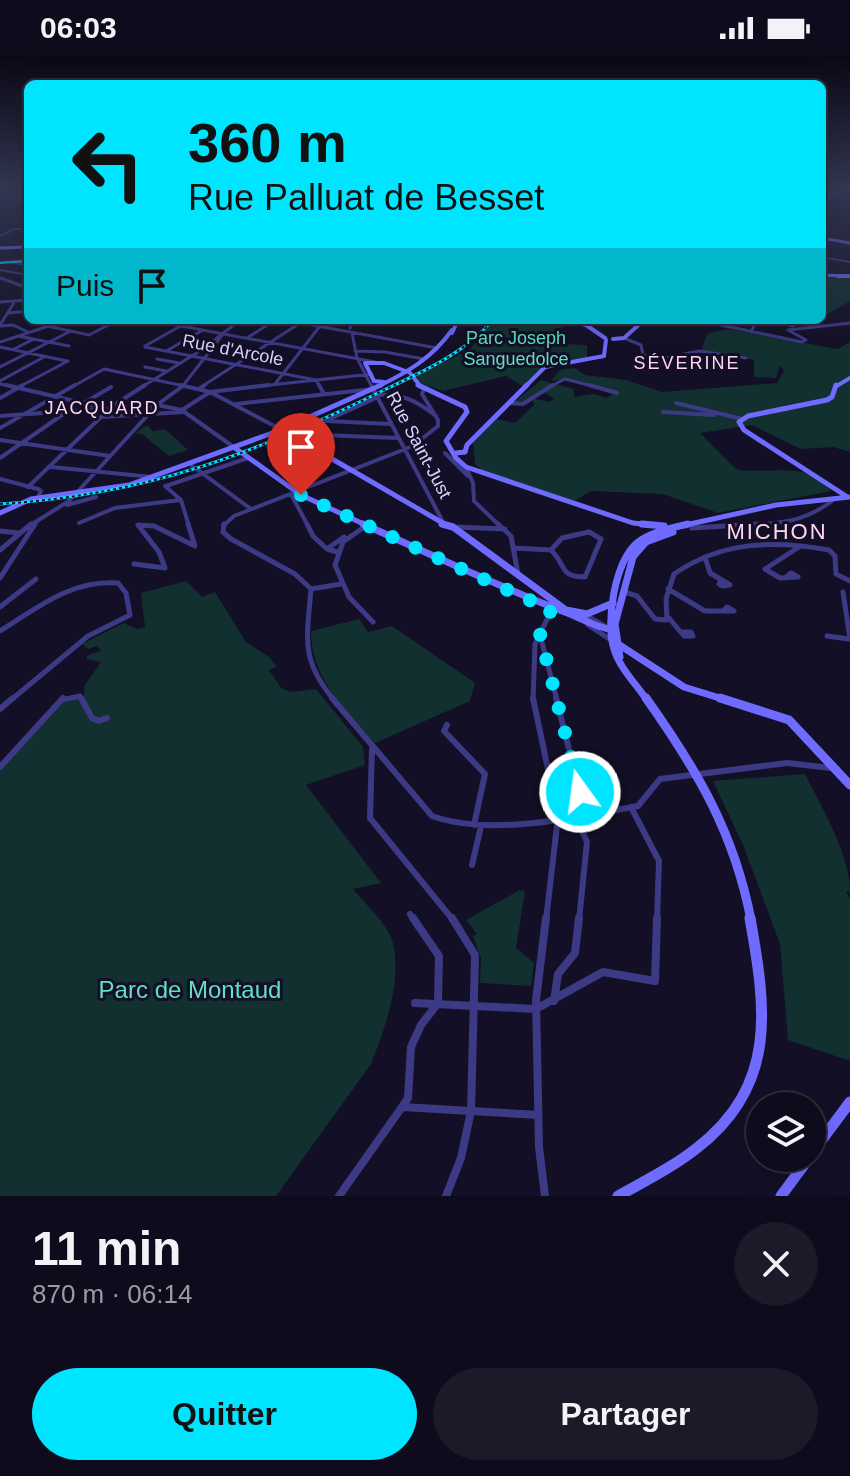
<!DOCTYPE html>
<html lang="fr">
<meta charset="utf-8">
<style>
:root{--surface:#0e0b1c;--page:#1c1929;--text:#f1f3f6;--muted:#9b9ba3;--line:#2e2b3b;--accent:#00e5ff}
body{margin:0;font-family:Arial,sans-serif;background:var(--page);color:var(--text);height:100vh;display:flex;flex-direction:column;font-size:30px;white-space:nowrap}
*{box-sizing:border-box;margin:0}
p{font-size:26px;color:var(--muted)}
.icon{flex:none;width:44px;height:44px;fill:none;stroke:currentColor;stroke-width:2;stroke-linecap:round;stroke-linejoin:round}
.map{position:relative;height:1140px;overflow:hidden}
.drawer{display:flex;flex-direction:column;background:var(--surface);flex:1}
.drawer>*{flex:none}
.top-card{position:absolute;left:24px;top:24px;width:802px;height:244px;border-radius:12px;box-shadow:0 8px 32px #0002,0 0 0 2px var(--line);background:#00e5ff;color:#111;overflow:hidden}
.buttons{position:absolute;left:746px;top:1036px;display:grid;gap:16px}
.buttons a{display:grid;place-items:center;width:80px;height:80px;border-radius:50%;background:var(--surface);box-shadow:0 8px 32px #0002,0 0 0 2px var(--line);font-size:40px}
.pin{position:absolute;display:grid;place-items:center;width:68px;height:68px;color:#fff;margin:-82px -34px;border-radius:50% 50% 50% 0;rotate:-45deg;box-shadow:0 0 8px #0007}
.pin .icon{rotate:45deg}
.me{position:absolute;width:88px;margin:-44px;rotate:346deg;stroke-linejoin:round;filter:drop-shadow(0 0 6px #0008)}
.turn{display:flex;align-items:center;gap:28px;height:168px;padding:0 32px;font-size:36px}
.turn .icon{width:104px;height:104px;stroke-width:2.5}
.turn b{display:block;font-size:56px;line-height:68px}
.then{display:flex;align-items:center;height:76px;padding:0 32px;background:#0003;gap:16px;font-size:30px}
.round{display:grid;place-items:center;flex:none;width:84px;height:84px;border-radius:42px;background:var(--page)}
.summary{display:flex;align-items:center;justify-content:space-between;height:136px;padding:0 32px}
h1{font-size:48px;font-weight:700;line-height:60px}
.cta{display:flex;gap:16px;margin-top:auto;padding:16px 32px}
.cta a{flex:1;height:92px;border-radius:48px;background:var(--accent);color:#111;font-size:32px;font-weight:700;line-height:92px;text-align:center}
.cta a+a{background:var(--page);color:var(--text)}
.status{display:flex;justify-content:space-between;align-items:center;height:56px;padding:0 40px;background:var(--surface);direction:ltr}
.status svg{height:22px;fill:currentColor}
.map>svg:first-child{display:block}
.green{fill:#12302f}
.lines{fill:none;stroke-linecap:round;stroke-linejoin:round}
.street-far5{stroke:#3d3a85;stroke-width:2}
.street-far4{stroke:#3d3a85;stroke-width:3}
.street-far3{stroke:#3d3a85;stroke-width:4}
.street-far2{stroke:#3d3a85;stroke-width:5}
.street-far1{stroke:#3d3a85;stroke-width:6}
.street{stroke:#3d3a85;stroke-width:8}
.secondary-far5{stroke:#6f6bff;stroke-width:3}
.secondary-far4{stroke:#6f6bff;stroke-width:4}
.secondary-far3{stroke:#6f6bff;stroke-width:5}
.secondary-far2{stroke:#6f6bff;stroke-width:7}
.secondary-far1{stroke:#6f6bff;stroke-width:9}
.secondary{stroke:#6f6bff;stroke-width:11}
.tram{stroke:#00e5ff;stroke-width:2}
.rail-casing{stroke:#00e5ff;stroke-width:3}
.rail{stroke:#130f26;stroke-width:2;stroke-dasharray:3;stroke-linecap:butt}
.route{stroke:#00e5ff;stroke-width:14;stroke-dasharray:0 25.2}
.labels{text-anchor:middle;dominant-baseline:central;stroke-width:6;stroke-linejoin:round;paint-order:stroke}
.far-park-label{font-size:18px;fill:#5fe0c0;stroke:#130f26}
.far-street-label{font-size:18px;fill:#d9d4ff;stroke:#130f26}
.far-neighbourhood-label{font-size:18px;letter-spacing:2px;fill:#ffd6f0;stroke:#130f26}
.neighbourhood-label{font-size:22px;letter-spacing:2px;fill:#ffd6f0;stroke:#130f26}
.near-park-label{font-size:24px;fill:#5fe0c0;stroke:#130f26}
</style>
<div class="status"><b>06:03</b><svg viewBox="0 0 49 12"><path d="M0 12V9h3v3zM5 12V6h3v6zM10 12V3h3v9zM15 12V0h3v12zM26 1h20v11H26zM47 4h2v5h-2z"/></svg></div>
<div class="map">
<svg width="850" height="1140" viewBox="0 0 850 1140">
<rect width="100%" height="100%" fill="#130f26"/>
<path class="green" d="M824,220L850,222V245L826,259L822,257Z
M495,264H561L570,267L548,279L565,288L587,289V303L543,310L524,331L506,320L443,335L421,328L416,320L469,294Z
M730,273L838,293L850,286V396L833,391L801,393L752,369L700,377L736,413C768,420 809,402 831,435L718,457L663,438L591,435L574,445L482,414L475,408L473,387L496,363L515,367L534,349L532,342L549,346L554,343L543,335L521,348L513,347L541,324L574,333V341L594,338L607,342L615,336L567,323L551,325L560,314L575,312L585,319L626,324L662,336L777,327L784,315L780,309L776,322L754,321V304L701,294L708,277Z
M147,369L153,375L165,373L188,394L169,400L142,378L135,377Z
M186,525L202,541L215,536L246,586L269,601L277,611L269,614L282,633L292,636L316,633L363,691L365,709L306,729L381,827L353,833C365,848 388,868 393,887C402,925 385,973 371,1008L276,1140H0V714L62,645L84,640L85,629L101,606L87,603V600L101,594L97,590L88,593L82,588L124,567L138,573L145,571L141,537Z
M359,563L368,576L392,570L475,627L470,645L375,687C345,653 311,623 311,575Z
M805,718C822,752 850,799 850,835L846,836L850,843V1005L788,984L780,888L743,789L713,725Z
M520,834L525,835L516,892L534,907L531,930L480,927L481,902L473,880L477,878L466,864Z"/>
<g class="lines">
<path class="street-far5" d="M0,141L28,146
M0,180L14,173H28
M822,201L850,206
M0,206L28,204
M13,207L28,209
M0,214L28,219"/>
<path class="street-far4" d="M0,222L28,232
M0,246L28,244
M9,257L28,255
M285,264L437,292
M643,264H661
M697,264L802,286L806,284L788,274L850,267
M771,264L793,270
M0,269L15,245
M0,270L13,269L28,276
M47,270L89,279L118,264
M181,270L375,306
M724,270L729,264
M350,272L353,264
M751,276L757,264
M352,277L357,302L372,331
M18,280L69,290
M247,282L275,264
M624,282L641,289L643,299L660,303L699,295L746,302
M0,286L67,264
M145,290L191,264
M0,291L67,305
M145,291L316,324L320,331
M14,293L34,283
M168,294L203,274
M355,295L385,296L424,303
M157,303L179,307
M0,311L71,275
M145,311L166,315
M0,325L44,301
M0,328L15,331
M275,328L320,270
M19,331L68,305
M72,331L104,313L189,331
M142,331L203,293L240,264
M182,331L223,278
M201,331L300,267
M251,331L372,318
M549,331L565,323L596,331"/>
<path class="street-far3" d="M6,329L100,351
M180,329L210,336L282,374
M184,329L157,349L182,354L210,336L269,329
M319,329L324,338
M371,329L443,466
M589,329L617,337
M199,333L205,329
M377,339C402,337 417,345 436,360
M0,342L23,329
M84,347L111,331
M509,347L523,348L553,329
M676,347L742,363
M236,348L373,333
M108,353L145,329
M183,355L235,392
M663,356L714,359
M0,360L157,349
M326,365L391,368
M0,372L75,329
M299,377L378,341
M296,378L398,382
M0,384L110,400
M445,397L468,420
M0,402L65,357
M191,409L251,453
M51,411L152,421
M466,411L473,427L474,445L500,470
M0,423L38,433L41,435L39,439
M165,430L181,444L189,470
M166,430L248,402
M28,431L101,361L183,356
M291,438L308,470
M67,449L96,441
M79,467L115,452L180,444
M29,470L69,445L157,349
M34,470L36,466
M139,470H151
M223,470L234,460L413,390L438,370V364L422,338L424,333
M727,470C769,467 797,471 832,445"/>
<path class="street-far2" d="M224,468L223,476L231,483L295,518L311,533
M307,468L313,480L327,493
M498,468L511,480L518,518
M367,469L343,486L335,509L349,541L373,566
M455,471L505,473
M692,472L759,468
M0,475L19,477
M589,476L601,483L585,521C559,521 567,510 551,494L562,482Z
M513,492L551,494
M0,494L31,468
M337,496L327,493L344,481
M705,501L710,517L730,529L722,530L719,528L721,525
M134,508L165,512L159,496L138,469L154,470L195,490L188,468
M786,521L791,517L798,521L780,522L765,513L799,491
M0,522L35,468
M311,533C307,582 300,604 334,644
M311,533L341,528
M668,533L705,555H723
M624,536L637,540L655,563L667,564L666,543L674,518C722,485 774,484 829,494L835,500L836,518L850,525
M843,536L850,583
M0,551L36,523
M727,551L734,555H723Z
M583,558L603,569
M669,562L684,580H693L691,576H683
M588,569L614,586
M0,575C37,552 72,523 118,527L126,537L130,559L88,580L11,644
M540,579L557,644
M827,580L849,583
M61,644L80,640L82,644
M533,644L535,588L553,551"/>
<path class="street-far1" d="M81,642L92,662L99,665L107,662
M332,642L432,760C491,781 578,761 638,750L660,723L787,707L831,712
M533,642L558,761L546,864
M556,642L580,736L571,750V759
M0,653L13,642
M447,669L444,675L485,718L474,769
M372,693L370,762L453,864
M0,711L63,642
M631,751L659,805L657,864
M472,809L481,770
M410,858L414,864
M579,864L587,786L582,775"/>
<path class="street" d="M554,945L558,918L575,897L579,862
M415,947L536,953L603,916L655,925L657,862
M402,1051L408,1042L411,991L421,969L438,947L439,900L413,862
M339,1140L402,1051L538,1059
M446,1140L461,1102L471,1055L475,899L452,862
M545,1140L539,1091L536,944L546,862"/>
<path class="secondary-far5" d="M822,148L840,133
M822,182L850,187
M0,192L28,191
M822,219L850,220"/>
<path class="secondary-far4" d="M838,220H850
M565,264L586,269L605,282
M452,277L458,264
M613,283L624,282L644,264
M410,317L421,331
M384,326L374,325L365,307H384L408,316
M377,331C408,316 432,302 452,274
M525,331L545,311L604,300L606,284
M835,331L850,322"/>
<path class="secondary-far3" d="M418,329L465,351L467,356L446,385L456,402L466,411L633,467L662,470
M836,329L832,341L827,344L748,360L739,366L744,374L846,440
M282,374L448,470
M235,392L301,439L368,470
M456,397L465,396L467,389L527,329
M0,457L31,443L129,429L278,375L381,329
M681,470L776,449L850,441"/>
<path class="secondary-far2" d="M363,468C432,499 499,531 570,558C587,565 597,572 616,574
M442,468L453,471L566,554L587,558L613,547
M642,468L664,470
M618,588L684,631L726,644
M620,601L615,568L633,501L646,486L673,476
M647,644C636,628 619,611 614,593C605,566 615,506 637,487C650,476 672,472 688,468"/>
<path class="secondary-far1" d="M646,642C697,714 734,776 751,864
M720,642L789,664L850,729"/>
<path class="secondary" d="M812,1097L850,1046
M618,1140C645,1125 673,1111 697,1092C778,1029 766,952 750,862
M781,1140L809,1102"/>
<path class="tram" d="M0,207L28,205"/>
<g class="rail-casing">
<path id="rail" d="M0,448C145,439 252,399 382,335C422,316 464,298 493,264"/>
</g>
<use href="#rail" class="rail"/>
</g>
<linearGradient id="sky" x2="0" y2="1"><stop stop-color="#0a0815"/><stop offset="0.45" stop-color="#333752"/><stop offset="1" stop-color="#333752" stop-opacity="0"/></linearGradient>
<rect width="850" height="293" fill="url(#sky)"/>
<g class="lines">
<path class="route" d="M301,439L551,554L540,578L580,736"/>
</g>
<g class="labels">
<g class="far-park-label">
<text x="516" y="282">Parc Joseph<tspan x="516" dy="21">Sanguedolce</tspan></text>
</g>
<g class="far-street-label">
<text transform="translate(233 294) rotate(11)">Rue d'Arcole</text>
<text transform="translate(419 389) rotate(62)">Rue Saint-Just</text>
</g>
<g class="far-neighbourhood-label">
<text x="687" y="307">SÉVERINE</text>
<text x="102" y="352">JACQUARD</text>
</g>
<g class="neighbourhood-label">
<text x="777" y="475">MICHON</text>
</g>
<g class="near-park-label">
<text x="190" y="933">Parc de Montaud</text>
</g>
</g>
</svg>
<div class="buttons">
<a><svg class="icon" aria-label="layers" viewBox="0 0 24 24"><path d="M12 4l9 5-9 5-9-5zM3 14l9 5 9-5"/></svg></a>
</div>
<div class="pin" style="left:301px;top:439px;background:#d93025"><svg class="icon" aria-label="arrive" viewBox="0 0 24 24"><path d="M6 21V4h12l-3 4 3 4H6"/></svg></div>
<svg class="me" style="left:580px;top:736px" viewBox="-20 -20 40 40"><circle r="17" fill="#00e5ff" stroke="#fff" stroke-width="3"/><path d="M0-11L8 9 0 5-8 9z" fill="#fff"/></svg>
<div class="top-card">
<div class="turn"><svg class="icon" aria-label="left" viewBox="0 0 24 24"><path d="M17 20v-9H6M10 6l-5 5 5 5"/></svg><div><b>360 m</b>Rue Palluat de Besset</div></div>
<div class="then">Puis<svg class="icon" aria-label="arrive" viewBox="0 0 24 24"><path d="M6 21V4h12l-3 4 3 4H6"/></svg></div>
</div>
</div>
<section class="drawer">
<div class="summary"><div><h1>11 min</h1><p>870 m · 06:14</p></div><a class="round"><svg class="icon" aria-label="close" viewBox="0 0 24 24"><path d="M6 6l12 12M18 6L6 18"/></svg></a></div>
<div class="cta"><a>Quitter</a><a>Partager</a></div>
</section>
